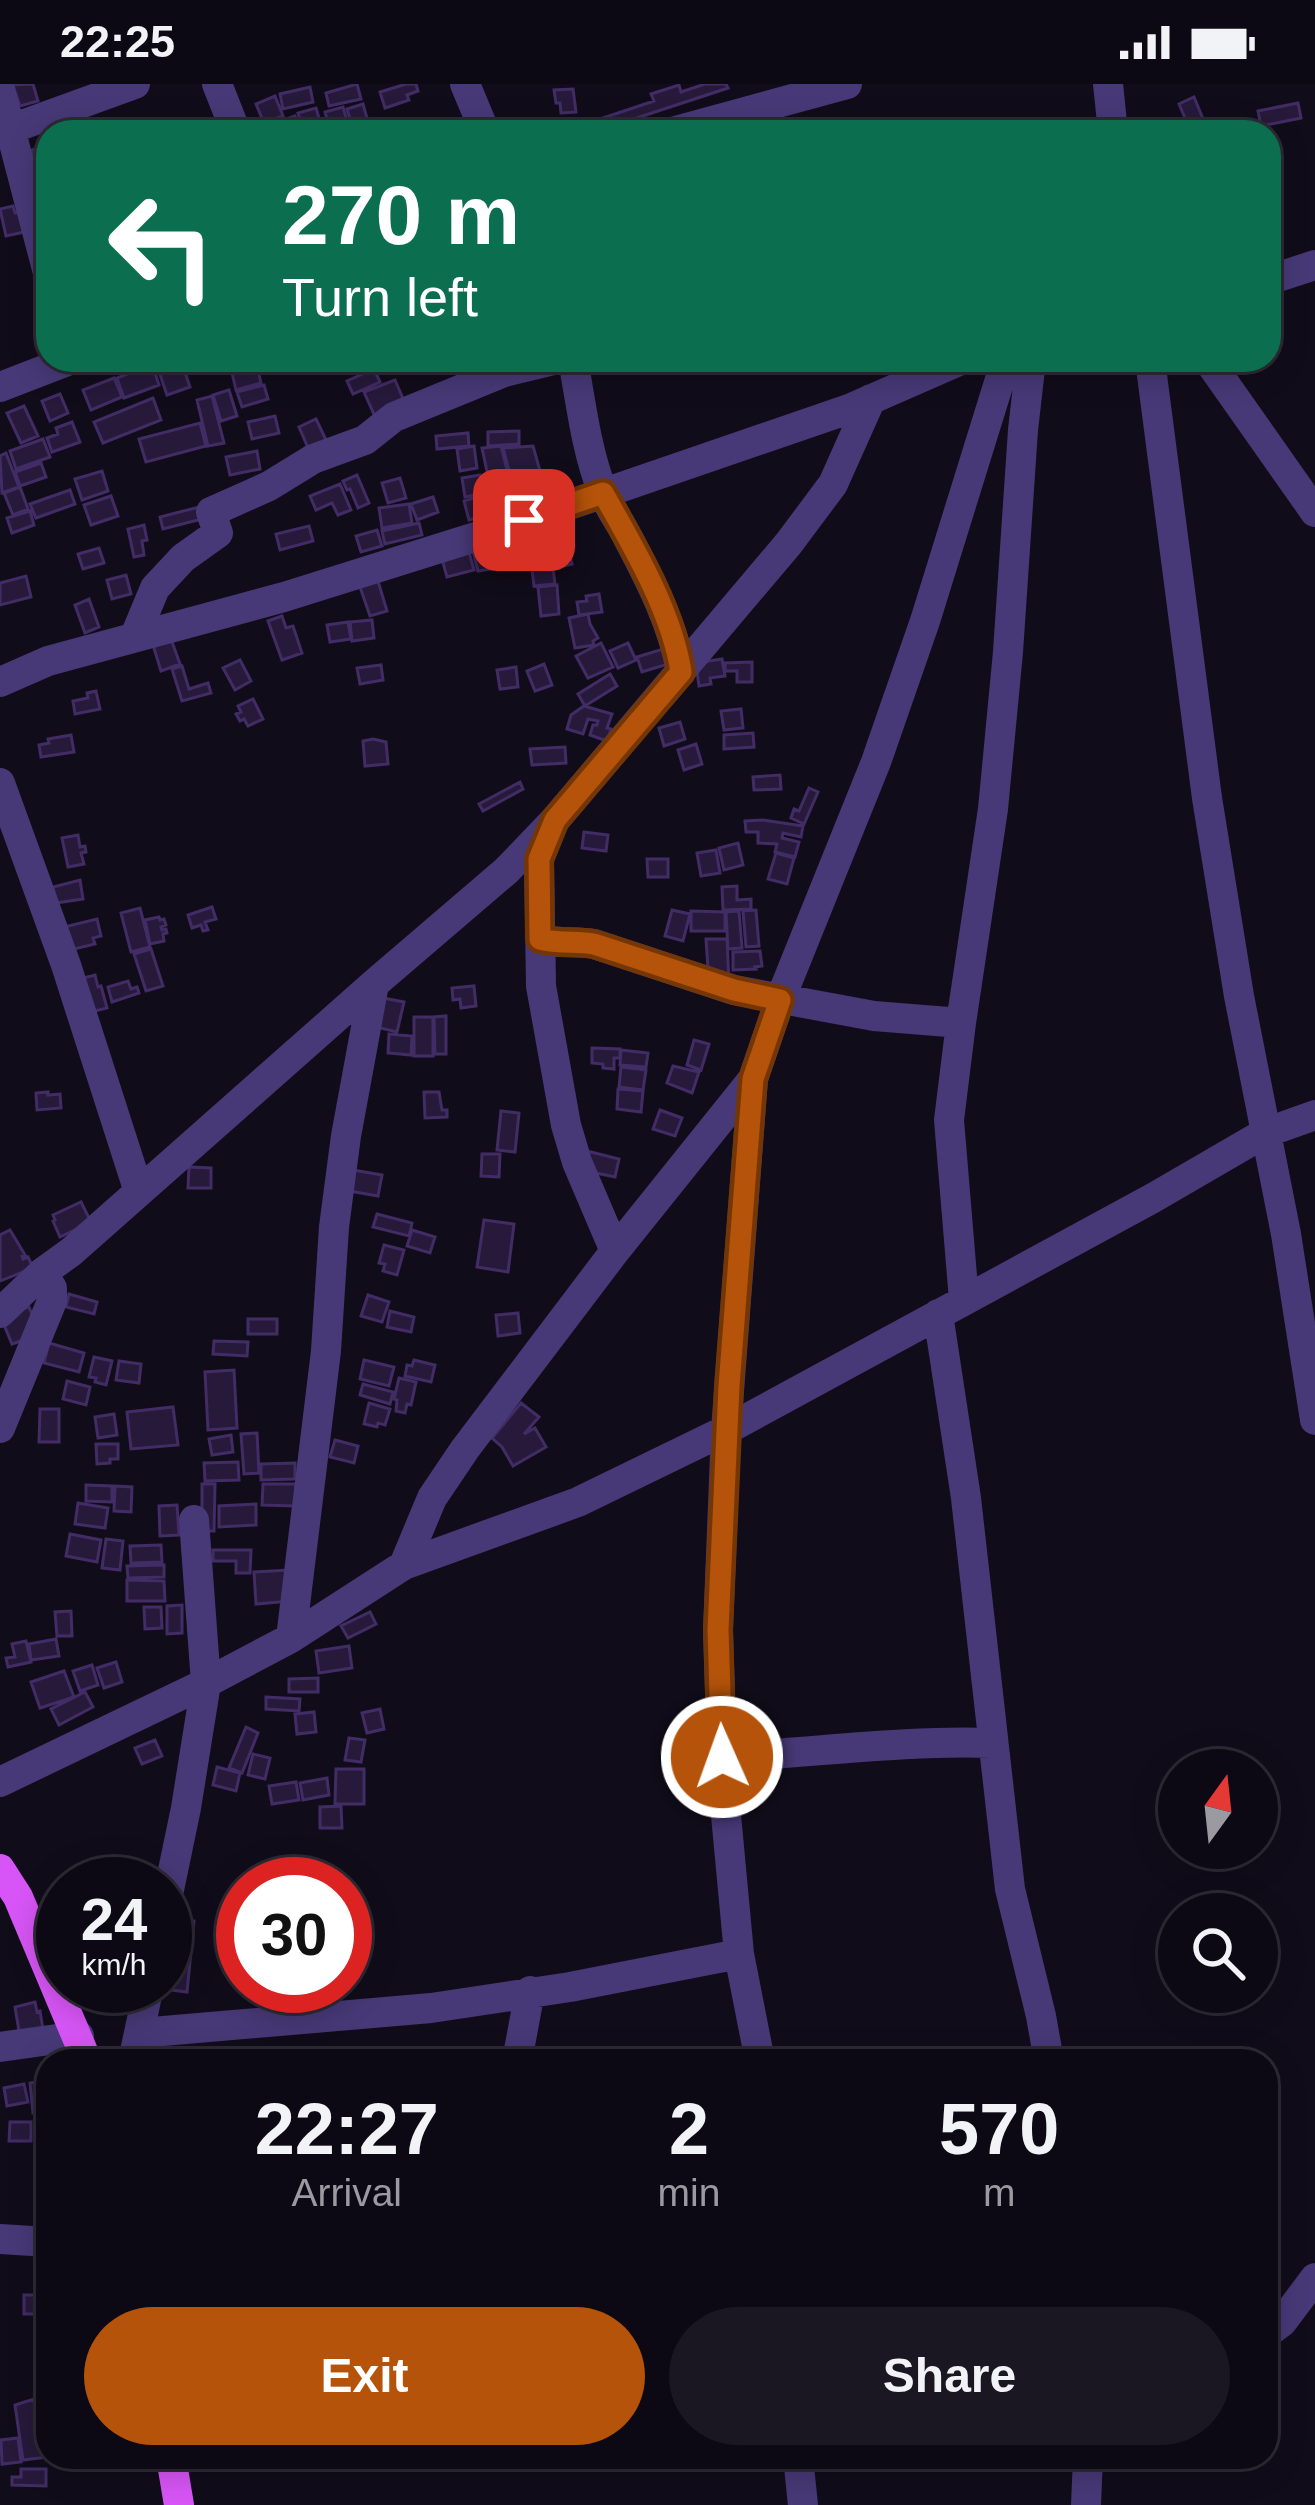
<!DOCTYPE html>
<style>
:root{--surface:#0d0914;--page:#1b1722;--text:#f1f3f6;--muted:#9a9aa0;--line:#2d2a34;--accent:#b45309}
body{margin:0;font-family:Helvetica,sans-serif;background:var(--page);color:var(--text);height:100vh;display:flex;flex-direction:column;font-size:45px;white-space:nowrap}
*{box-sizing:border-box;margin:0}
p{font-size:39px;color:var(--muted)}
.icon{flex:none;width:66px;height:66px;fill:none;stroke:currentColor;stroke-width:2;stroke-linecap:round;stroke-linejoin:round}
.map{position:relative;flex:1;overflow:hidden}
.side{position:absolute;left:36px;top:1965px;width:1242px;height:420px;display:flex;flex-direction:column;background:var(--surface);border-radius:36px;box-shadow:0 6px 30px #0003,0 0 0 3px var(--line)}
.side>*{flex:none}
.top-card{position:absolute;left:36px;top:36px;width:1245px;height:252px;border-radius:36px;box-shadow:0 6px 30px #0003,0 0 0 3px var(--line);background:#0b6e4f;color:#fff;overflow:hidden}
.needle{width:78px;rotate:15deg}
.controls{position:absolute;left:1158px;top:1665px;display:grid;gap:24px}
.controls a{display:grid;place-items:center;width:120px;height:120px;border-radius:50%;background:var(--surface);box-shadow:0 6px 30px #0003,0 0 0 3px var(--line);font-size:60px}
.speed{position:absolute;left:36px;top:1773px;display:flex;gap:24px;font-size:60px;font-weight:700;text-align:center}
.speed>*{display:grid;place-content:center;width:156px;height:156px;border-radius:50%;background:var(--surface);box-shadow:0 6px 30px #0003,0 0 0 3px var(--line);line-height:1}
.speed small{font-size:30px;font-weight:400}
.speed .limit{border:18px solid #d22;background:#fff;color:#111}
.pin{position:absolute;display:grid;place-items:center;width:102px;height:102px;color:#fff;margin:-51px;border-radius:24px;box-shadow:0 6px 18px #0006}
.me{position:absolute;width:132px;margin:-66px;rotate:358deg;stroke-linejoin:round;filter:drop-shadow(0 0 9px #0008)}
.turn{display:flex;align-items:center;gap:42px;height:252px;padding:0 48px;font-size:54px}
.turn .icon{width:156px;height:156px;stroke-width:2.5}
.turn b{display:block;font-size:84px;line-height:102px}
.eta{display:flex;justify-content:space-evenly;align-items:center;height:204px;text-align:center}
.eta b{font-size:72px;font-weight:800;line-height:84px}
.button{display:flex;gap:24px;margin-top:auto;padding:24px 48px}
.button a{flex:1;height:138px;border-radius:72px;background:var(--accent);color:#fff;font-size:48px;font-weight:800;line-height:138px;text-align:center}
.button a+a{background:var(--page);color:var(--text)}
.status{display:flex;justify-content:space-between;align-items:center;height:84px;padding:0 60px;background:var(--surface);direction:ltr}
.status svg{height:33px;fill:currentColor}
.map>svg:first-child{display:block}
.building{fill:#26193a;stroke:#422c65;stroke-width:3}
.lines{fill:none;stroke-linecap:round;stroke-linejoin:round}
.minor{stroke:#473977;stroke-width:30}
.major{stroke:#d755f6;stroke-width:30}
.route-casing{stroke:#753606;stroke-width:30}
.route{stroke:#b45309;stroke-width:21}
</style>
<div class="status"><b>22:25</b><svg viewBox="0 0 49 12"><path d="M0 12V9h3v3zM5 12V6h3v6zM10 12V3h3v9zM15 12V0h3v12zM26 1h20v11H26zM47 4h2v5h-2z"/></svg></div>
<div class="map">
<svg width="1315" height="2421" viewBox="0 0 1315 2421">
<rect width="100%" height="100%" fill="#110c1a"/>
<path class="building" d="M33,0L38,17L20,22L13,1Z
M357,0L361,15L329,22L326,9Z
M406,0H416L418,7L407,11L409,16L385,24L380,8Z
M705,0H726L728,4L597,47L594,37L654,17L651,10L679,1L681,8Z
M310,3L313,18L283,25L280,10Z
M573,5L576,28L561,29L560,19H556L554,6Z
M275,12L283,32L264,39L256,20Z
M1194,13L1203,35L1188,41L1179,20Z
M1298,19L1301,34L1261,42L1258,27Z
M363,20L370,45L354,48L347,25Z
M343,23L350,48H331L325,28Z
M316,24L323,48H304L298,29Z
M295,32L300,48H259L258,45Z
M48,61V100L43,101L32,66Z
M13,122L15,129L19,128L24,148L6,152L0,125Z
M175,276H181L190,303L167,311L157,282Z
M152,280L159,301L124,314L117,294Z
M257,282L261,299L236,306L232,289Z
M374,285L380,298L353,310L347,297Z
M114,294L122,313L91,326L83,306Z
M395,296L407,324L377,337L364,308Z
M264,301L268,315L242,323L237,308Z
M229,306L237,332L221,337L213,311Z
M60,310L68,329L50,337L42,317Z
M212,312L224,359L208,362L197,316Z
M153,314L161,336L103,359L94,338Z
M24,322L38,352L21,359L7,329Z
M275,332L279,349L252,355L248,338Z
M316,335L327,358L309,366L299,343Z
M72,338L80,358L52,368L47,354L58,350L56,344Z
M200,339L206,362L146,378L139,355Z
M519,347V360L488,362V348Z
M468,349L469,362L437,365L436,352Z
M43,355L50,373L16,385L10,367Z
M474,362L477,384L460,387L457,365Z
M501,362L508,390L488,392L482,364Z
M533,362L540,387L510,390L503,364Z
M257,367L260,385L230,391L226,373Z
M6,369L19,403L2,409L0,372Z
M41,379L46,393L20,402L15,388Z
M102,387L108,407L82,416L75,395Z
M357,391L369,419L358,424L350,405L347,406L343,397Z
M480,391L484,409L465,413L462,394Z
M400,394L406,414L388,419L382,399Z
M340,400L351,426L338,431L332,419L316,426L310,412Z
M20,403L28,425L13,431L4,409Z
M70,406L75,420L36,434L30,420Z
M484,411L489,430L469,436L464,417Z
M111,412L118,432L91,441L84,421Z
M433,413L438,428L417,436L411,420Z
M409,420L412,439L382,444L379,424Z
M207,421L210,433L163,445L160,433Z
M30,427L34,441L12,449L7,434Z
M419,439L422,451L385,460L382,447Z
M144,441L147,456L142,457L144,471L134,473L128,445Z
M309,442L313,457L280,466L276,450Z
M377,446L382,462L361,468L356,452Z
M566,454L572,480L554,484L548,462L555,460L554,456Z
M490,462L493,473L500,471L504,483L478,487L473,467Z
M99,464L104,479L83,485L78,470Z
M469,468L474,486L447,493L442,475Z
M553,484L555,500L534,502L532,486Z
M126,491L131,510L112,515L107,496Z
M26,492L31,513L0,521V499Z
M378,497L387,527L370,532L360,503Z
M557,501L559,530L541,532L538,503Z
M599,510L602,528L579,531L577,518L587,517L586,512Z
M89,515L99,543L85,549L75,521Z
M588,530L590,540L598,554L593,557L594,561L575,564L569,534Z
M282,532L286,544L293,542L302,569L282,576L268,537Z
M372,536L374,554L352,557L350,538Z
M348,538L351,555L330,558L327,541Z
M171,555L180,580L161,587L153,561Z
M601,559L613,583L588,594L576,572Z
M628,559L636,576L618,584L610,567Z
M663,565L668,580L642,588L637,573Z
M722,575L725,592L710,594L711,600L699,602L696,579Z
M240,576L251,597L235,606L223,584Z
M752,578V598H737V587H725V579Z
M544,580L552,601L535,607L527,587Z
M381,581L383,596L360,600L357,584Z
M182,582L189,605L208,599L211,609L182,617L172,585Z
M516,583L518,603L500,605L497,586Z
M610,590L617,602L585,622L578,610Z
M96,607L100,625L75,630L73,617L88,614L87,609Z
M253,615L263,635L248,642L244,635L240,637L236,630L241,628L238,622Z
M584,622L612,630L607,644L611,645L607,657L590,651L593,641H597L598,637L588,635L583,650L567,645L571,631Z
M741,625L743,644L724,646L721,627Z
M680,638L685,655L664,662L659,644Z
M753,649L754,663L724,665V651Z
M71,651L74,668L41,673L39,661L49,659L48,655Z
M373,655L386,658L388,680L365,682L363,657Z
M696,660L702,680L684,686L678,666Z
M565,663L566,679L532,681L530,665Z
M780,691L781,705L754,706L753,693Z
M520,698L523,705L483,727L479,720Z
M809,704L818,708L804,740L791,734L794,725L799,727Z
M763,736L803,742L801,753L783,749L782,754L799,758L795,773L775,768L777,760L758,759V748H746L745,737Z
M584,748L608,751L606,767L582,764Z
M78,751L80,763L85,762L86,768L81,769L84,780L68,783L62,754Z
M738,759L743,781L724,786L719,764Z
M716,766L720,789L701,792L697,769Z
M776,769L794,774L787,800L768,795Z
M647,775H668V793H648Z
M80,796L83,815L56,819L53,803Z
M737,802V816L751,815V825L723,826L722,803Z
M212,823L216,835L205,838L208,846L203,847L201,841L192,844L188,831Z
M140,824L150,863L131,868L121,829Z
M672,826L690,830L683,857L665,852Z
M756,826L759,862L746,863L743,827Z
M691,827L725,828V847H691Z
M739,827L742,864L728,865L726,828Z
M159,833L160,836L164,835L166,841L161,843L162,846L166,845L167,849L163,850L164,857L150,860L145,836Z
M97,835L101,852L93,854L95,860L70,866L64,843Z
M706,855H727L729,899L708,885Z
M151,865L163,902L146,907L134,870Z
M760,867L762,882L755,883L756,885L733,886V868Z
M95,891L98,903L101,902L107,924L87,929L79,895Z
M128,897L131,905L137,903L139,909L112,918L108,903Z
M474,902L476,922L461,924L460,915L453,916L452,904Z
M383,914L404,918L397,948L376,943Z
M446,932V970H435L434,933Z
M414,933H433V972H414Z
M389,950L412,952L411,971L388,969Z
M694,956L709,960L701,986L687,981Z
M592,964L620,965V974H614V985L603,984V980L592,979Z
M621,966L648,969L646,983L620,981Z
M673,982L699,988L692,1009L667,999Z
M621,983L646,986L643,1006L619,1003Z
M618,1005L643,1007L641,1028L617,1025Z
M48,1008V1011L60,1010L61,1024L37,1026L36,1009Z
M424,1008H439L442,1026H447V1033L425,1034Z
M660,1026L682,1034L675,1052L653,1045Z
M501,1027L519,1029L515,1068L497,1066Z
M587,1067L619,1075L615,1093L582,1086Z
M482,1070H500L499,1093L481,1092Z
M189,1083L211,1084V1104H188Z
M353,1086L382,1091L378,1112L349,1107Z
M81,1118L91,1138L60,1153L53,1137L55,1136L53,1131Z
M377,1130L412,1139L409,1152L373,1143Z
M484,1136L514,1140L508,1188L477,1183Z
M10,1146L25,1171L22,1172L23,1175L28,1173L33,1184L0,1197V1151Z
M412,1146L435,1153L430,1169L407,1162Z
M384,1161L404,1166L397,1191L383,1187L385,1180L379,1179Z
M69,1210L97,1218L94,1230L66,1223Z
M368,1211L389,1218L382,1238L361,1232Z
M29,1223L35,1238V1252L12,1260L0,1231Z
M390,1227L414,1233L411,1248L387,1243Z
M518,1229L520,1249L498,1252L496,1231Z
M248,1235H277V1250H248Z
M214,1257L248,1258L247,1272L213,1270Z
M49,1259L84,1269L79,1288L44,1279Z
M94,1273L112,1277L106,1301L95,1298L96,1294L89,1293Z
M364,1276L394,1283L389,1302L360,1295Z
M414,1276L435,1281L431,1298L405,1292L407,1281L412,1282Z
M119,1277L141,1280L139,1299L116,1296Z
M234,1286L237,1344L208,1346L205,1288Z
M399,1294L416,1298L411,1321L407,1320L405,1329L396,1327L397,1316L394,1315Z
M67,1297L90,1303L86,1321L63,1315Z
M363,1300L393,1308L390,1320L360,1311Z
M369,1319L390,1325L385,1341L378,1339L377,1343L364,1340Z
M521,1319L539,1333L524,1350L535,1344L546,1363L513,1382L502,1363L492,1354Z
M173,1323L178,1361L131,1365L127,1328Z
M40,1325H59V1358H39Z
M114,1330L117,1351L98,1354L95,1333Z
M257,1349L259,1389L244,1390L241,1350Z
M231,1351L233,1368L212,1371L209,1355Z
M335,1356L358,1362L354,1379L330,1373Z
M96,1360H118V1375H110V1379L97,1380Z
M238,1378L239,1396L205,1397L204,1379Z
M295,1379V1395L261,1396V1380Z
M202,1400H215L214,1447H202Z
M263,1400H296L295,1422L262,1421Z
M86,1401L112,1402V1418L86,1417Z
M115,1402L132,1403L131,1428L114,1427Z
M78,1419L108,1424L105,1444L75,1440Z
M256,1420V1441L219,1443V1422Z
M177,1421L179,1451L160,1452L159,1422Z
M70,1450L101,1456L97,1478L66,1472Z
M106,1455L123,1457L120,1486L102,1484Z
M161,1461L162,1478L131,1479L130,1462Z
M213,1466H251L250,1489H236V1477H213Z
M164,1481V1493L128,1494L127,1482Z
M289,1486L291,1517L256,1520L254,1488Z
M127,1496L164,1497L165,1517H127Z
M182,1521V1549L167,1550V1522Z
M144,1523H161L162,1544L145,1545Z
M71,1527L72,1552H57L55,1528Z
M370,1528L376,1540L348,1554L341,1542Z
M56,1555L59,1572L31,1576L29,1560Z
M26,1557L31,1578L8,1583L6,1574L15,1573L12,1560Z
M349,1562L352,1584L319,1589L316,1567Z
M116,1578L122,1598L104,1604L97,1584Z
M92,1581L98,1601L80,1607L73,1587Z
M64,1587L74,1613L40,1624L31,1598Z
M318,1594V1608H289V1595Z
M85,1608L93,1623L59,1641L51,1625Z
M266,1613L300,1615L299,1627L266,1625Z
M380,1625L384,1645L367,1649L362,1629Z
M314,1628L316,1648L297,1650L295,1630Z
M246,1643L258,1649L242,1689L229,1684Z
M349,1654L365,1656L361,1678L345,1676Z
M155,1656L162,1672L142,1680L135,1664Z
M253,1670L270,1674L265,1695L248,1691Z
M217,1683L240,1689L236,1707L213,1701Z
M336,1685H364V1720H335Z
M327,1694L329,1711L303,1716L300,1699Z
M296,1698L299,1716L272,1720L269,1702Z
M341,1722L342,1744H320V1723Z
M169,1834L194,1837L187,1908L163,1905Z
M35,1918L37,1928L40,1927L44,1952L20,1953L15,1923Z
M44,1997L47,2028L33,2029L30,1999Z
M24,2000L28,2018L7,2022L4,2004Z
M10,2038H31V2057H9Z
M48,2103V2137L39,2138L36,2104Z
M24,2211H44V2230H24Z
M34,2315L35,2324L44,2323L48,2373L23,2376L15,2321Z
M18,2354L21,2378L2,2380L1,2356Z
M21,2385H46V2402L12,2401V2393H21Z"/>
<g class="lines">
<path class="minor" d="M217,0L236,48
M465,0L485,48
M1108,0L1113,48
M0,6L48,189
M672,48L847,0
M0,49L135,0
M1269,196L1315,181
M573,276C581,319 586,365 602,406C608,423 621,439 629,456C650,496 674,543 681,588
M1150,276L1207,714L1239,912L1286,1150L1315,1336
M1208,276L1315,428
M0,303L70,276
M135,552L155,504L183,474L218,449L211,428L269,402L313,375L365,356L394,333L504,288L554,276
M0,598L48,577L284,513L485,450L849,325L961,276
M0,699L66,881L139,1108
M550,747L539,775L541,902L566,1041L577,1078L615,1167
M540,855C559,860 575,857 594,860L734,906L874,932L961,939
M964,1216L949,1036L961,939L993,725L1008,568L1023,346L1031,276
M0,1229L42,1189L71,1168L374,900L506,787L555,736L789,459L833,400L871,315
M938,1230L966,1414L1010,1805L1041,1932L1049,1977
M0,1344L52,1217V1204L42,1189
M404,1481L432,1414L465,1365L615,1167L753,995
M291,1554L326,1267L334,1143L346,1052L374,900
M722,1673C812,1669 901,1656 992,1659
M0,1698L206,1599L291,1554L404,1481L578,1418L726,1346L1153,1114L1265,1049L1315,1031
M165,1825L186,1724L206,1599L194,1436
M140,1949L431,1924L570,1903L739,1870
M0,1963L79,1952
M133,1977L149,1902
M517,1977L530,1907
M760,1977L739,1870L723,1699L718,1546L726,1346L753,995L780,916L876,678L925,537L1006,276
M0,2155L48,2158
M1266,2250L1282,2238L1315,2194
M798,2373L803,2421
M1086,2421L1088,2373"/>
<path class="major" d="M0,1785L18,1813L87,1977
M171,2373L179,2421"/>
</g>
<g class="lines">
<g class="route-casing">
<path id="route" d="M524,436L603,409C633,462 672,528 681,588L555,736L539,775L540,855C559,860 576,857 594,860L734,906L780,916L753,995L729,1302L718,1546L722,1673"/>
</g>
<use href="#route" class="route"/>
</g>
</svg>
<div class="controls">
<a><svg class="needle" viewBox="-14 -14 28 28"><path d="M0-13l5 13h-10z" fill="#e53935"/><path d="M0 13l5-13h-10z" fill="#9a9aa0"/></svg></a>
<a><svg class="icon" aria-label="search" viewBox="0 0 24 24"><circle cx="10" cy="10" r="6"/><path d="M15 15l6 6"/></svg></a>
</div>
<div class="speed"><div>24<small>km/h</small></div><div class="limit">30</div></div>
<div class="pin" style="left:524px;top:436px;background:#d93025"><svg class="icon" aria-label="arrive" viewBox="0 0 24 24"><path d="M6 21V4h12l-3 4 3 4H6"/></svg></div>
<svg class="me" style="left:722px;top:1673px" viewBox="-20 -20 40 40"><circle r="17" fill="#b45309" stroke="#fff" stroke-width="3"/><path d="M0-11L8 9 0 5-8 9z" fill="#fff"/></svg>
<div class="top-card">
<div class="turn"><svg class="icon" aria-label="left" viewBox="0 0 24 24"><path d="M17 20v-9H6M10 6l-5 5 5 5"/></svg><div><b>270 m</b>Turn left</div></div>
</div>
<section class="side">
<div class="eta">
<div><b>22:27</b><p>Arrival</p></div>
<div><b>2</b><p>min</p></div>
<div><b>570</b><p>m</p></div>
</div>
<div class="button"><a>Exit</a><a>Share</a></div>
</section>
</div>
